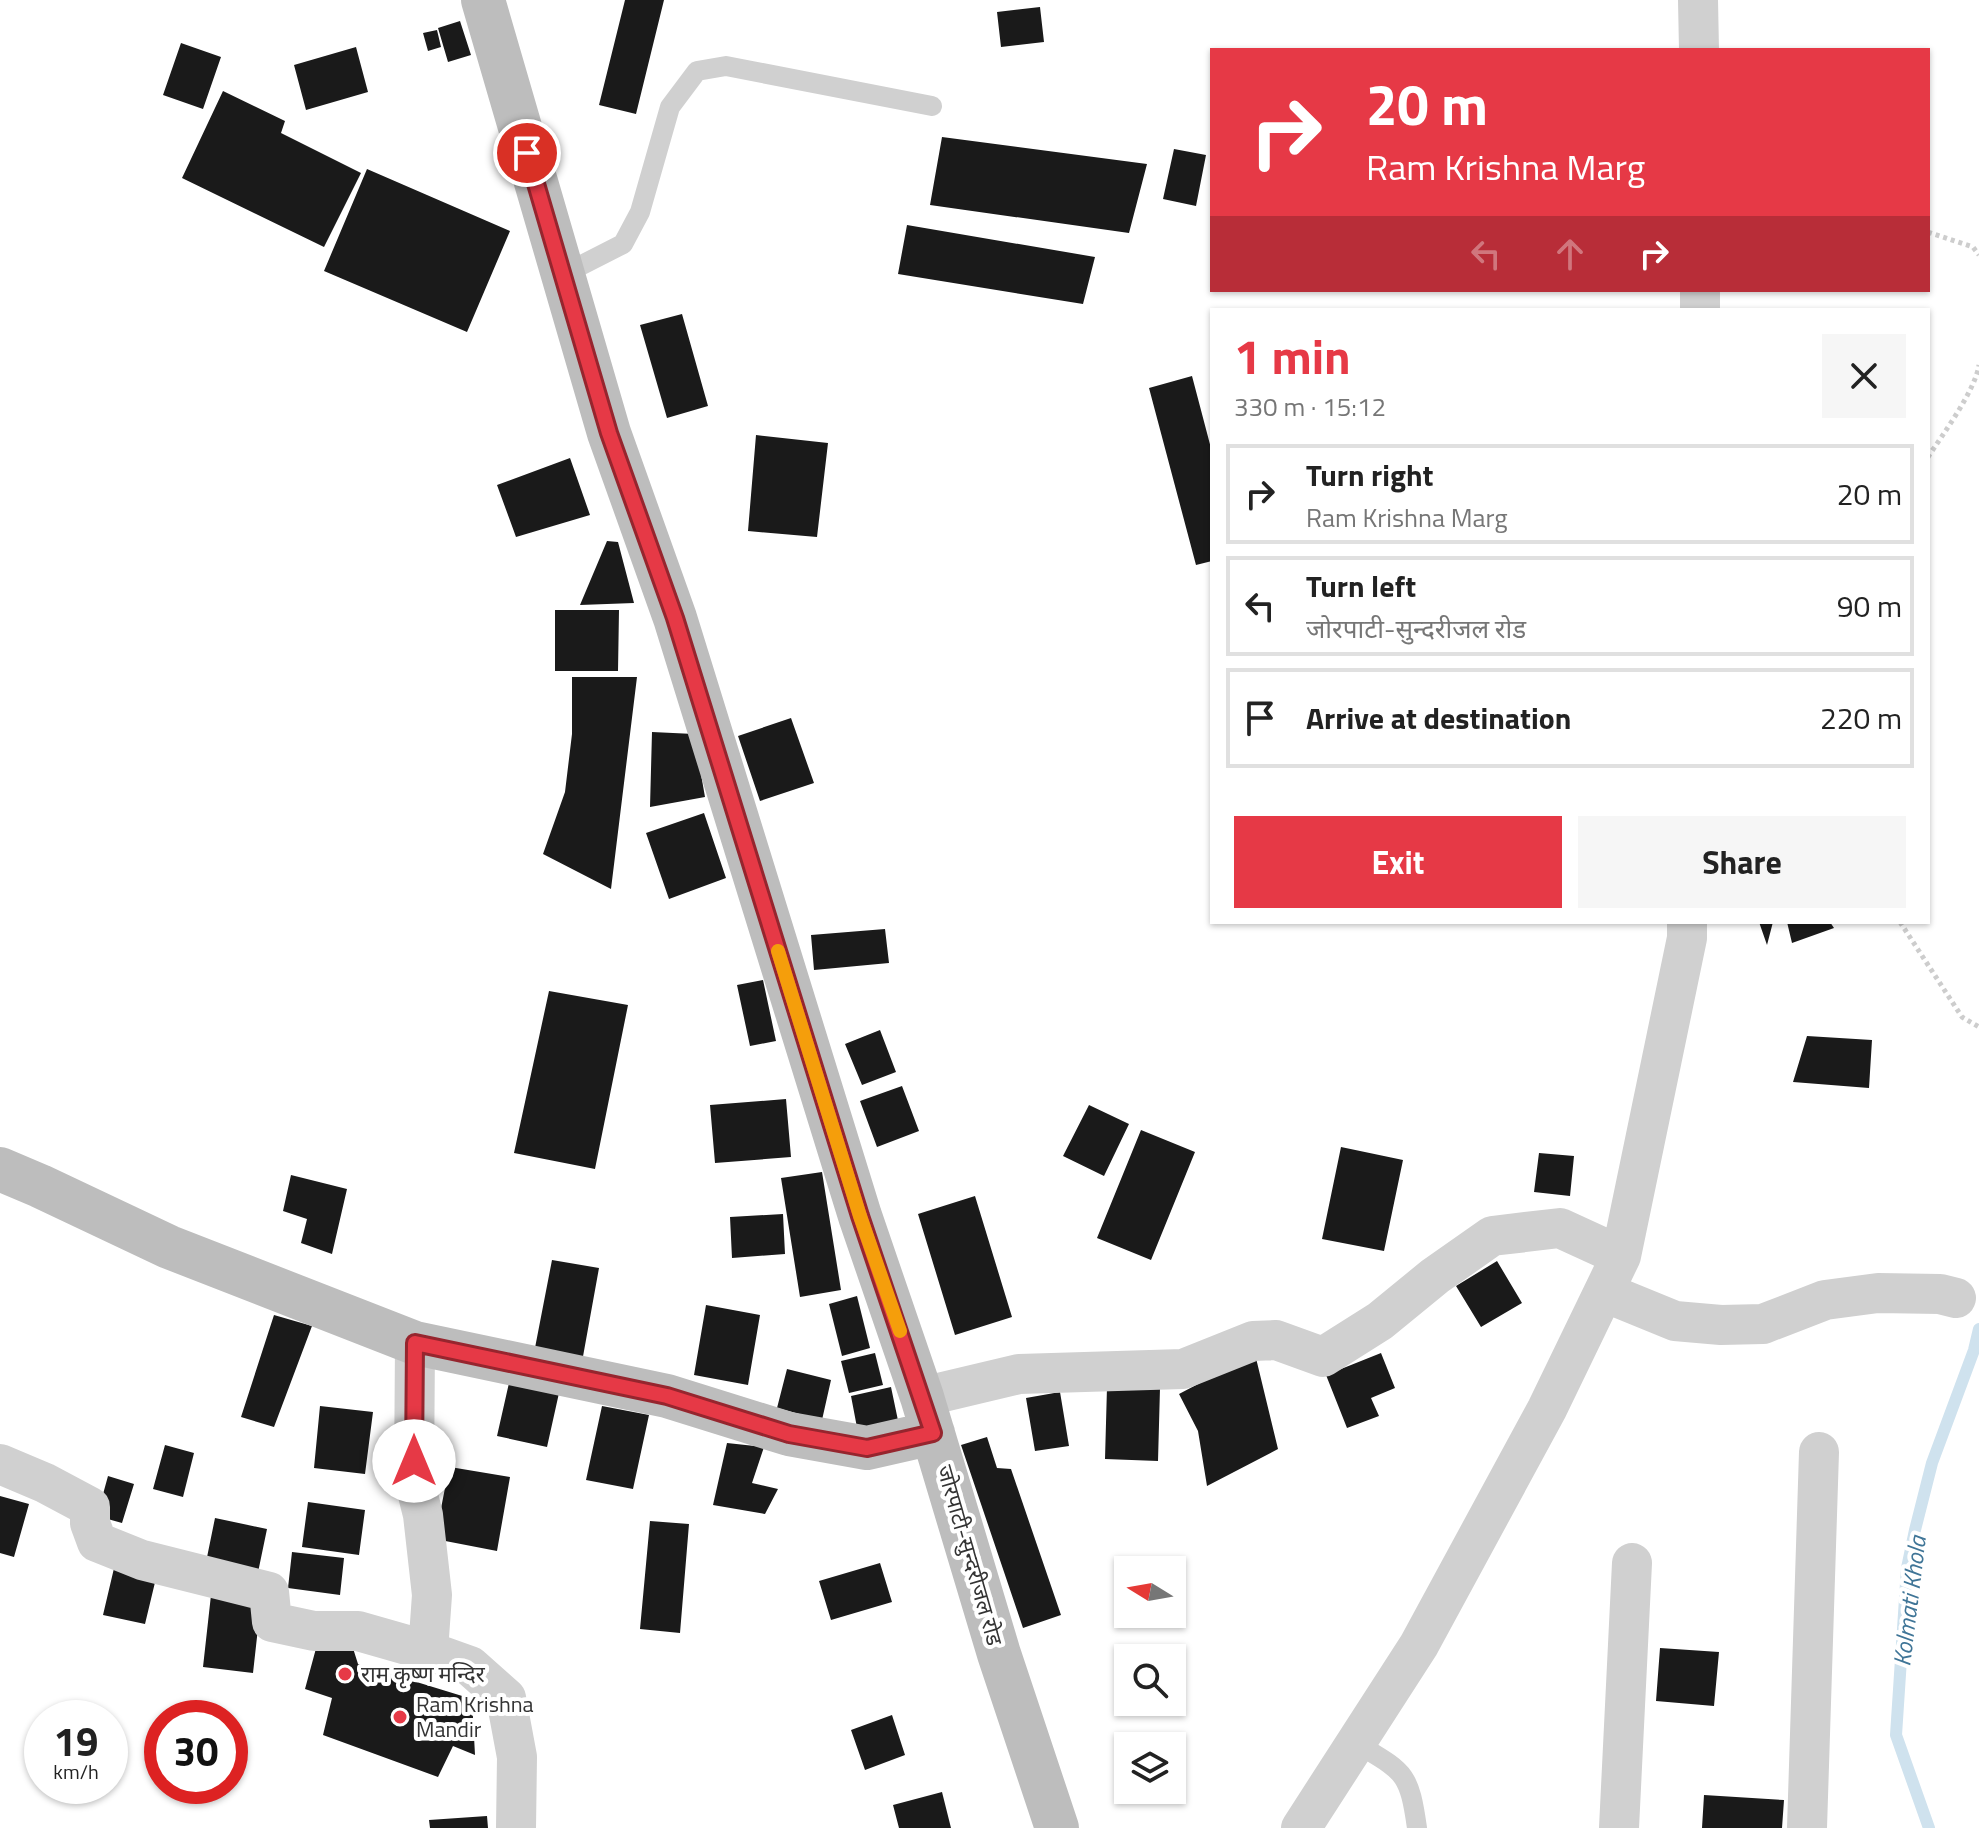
<!DOCTYPE html>
<meta charset="utf-8">
<style>
:root{--surface:#fff;--page:#f6f6f6;--text:#222;--muted:#767676;--line:#e0e0e0;--accent:#e63946}
body{margin:0;font-family:"Titillium Web","Noto Sans Devanagari",sans-serif;background:var(--page);color:var(--text);height:100vh;display:flex;flex-direction:column;font-size:30px;white-space:nowrap}
*{box-sizing:border-box;margin:0}
p{font-size:26px;color:var(--muted)}
.icon{flex:none;width:44px;height:44px;fill:none;stroke:currentColor;stroke-width:2;stroke-linecap:round;stroke-linejoin:round}
.map{position:relative;flex:1;overflow:hidden}
.panel{position:absolute;left:1210px;top:308px;width:720px;height:616px;display:flex;flex-direction:column;background:var(--surface);border-radius:0px;box-shadow:0 2px 6px #0004}
.panel>*{flex:none}
.hud{position:absolute;left:1210px;top:48px;width:720px;height:244px;border-radius:0px;box-shadow:0 2px 6px #0004;background:#e63946;color:#fff;overflow:hidden}
.needle{width:52px;rotate:281deg}
.tools{position:absolute;left:1114px;top:1556px;display:grid;gap:16px}
.tools a{display:grid;place-items:center;width:72px;height:72px;border-radius:0px;background:var(--surface);box-shadow:0 2px 6px #0004;font-size:40px}
.speed{position:absolute;left:24px;top:1700px;display:flex;gap:16px;font-size:40px;font-weight:700;text-align:center}
.speed>*{display:grid;place-content:center;width:104px;height:104px;border-radius:50%;background:var(--surface);box-shadow:0 2px 6px #0004;line-height:1}
.speed small{font-size:20px;font-weight:400}
.speed .limit{border:12px solid #d22;background:#fff;color:#111}
.pin{position:absolute;display:grid;place-items:center;width:68px;height:68px;color:#fff;margin:-34px;border:4px solid #fff;border-radius:50%;box-shadow:0 2px 8px #0007}
.me{position:absolute;width:88px;margin:-44px;rotate:0deg;stroke-linejoin:round;filter:drop-shadow(0 0 6px #0008)}
.turn{display:flex;align-items:center;gap:28px;height:168px;padding:0 24px;font-size:36px}
.turn .icon{width:104px;height:104px;stroke-width:2.5}
.turn b{display:block;font-size:56px;line-height:68px}
.lanes{display:flex;align-items:center;height:76px;padding:0 24px;background:#0003;justify-content:center;gap:40px;direction:ltr}
.lanes .off{opacity:.35}
.round{display:grid;place-items:center;flex:none;width:84px;height:84px;border-radius:0px;background:var(--page)}
.overview{display:flex;align-items:center;justify-content:space-between;height:136px;padding:0 24px}
h1{font-size:48px;font-weight:700;line-height:60px;color:var(--accent)}
.button{display:flex;gap:16px;margin-top:auto;padding:16px 24px}
.button a{flex:1;height:92px;border-radius:0px;background:var(--accent);color:#fff;font-size:32px;font-weight:700;line-height:92px;text-align:center}
.button a+a{background:var(--page);color:var(--text)}
ul{padding:0;list-style:none}
li{display:flex;align-items:center;gap:24px;height:100px;margin:0 16px 12px;padding:0 8px;border:4px solid var(--line);border-radius:0px}
li div{flex:1}
li b{display:block;font-size:30px}
li em{font-style:normal}
.map>svg:first-child{display:block}
.lines{fill:none;stroke-linecap:round;stroke-linejoin:round}
.stream{stroke:#cfe2ee;stroke-width:12}
.building{fill:#1a1a1a}
.path{stroke:#cdcdcd;stroke-width:5;stroke-dasharray:4 4;stroke-linecap:butt}
.lane{stroke:#d0d0d0;stroke-width:20}
.street{stroke:#d0d0d0;stroke-width:40}
.secondary{stroke:#bdbdbd;stroke-width:44}
.route-casing{stroke:#96252e;stroke-width:20}
.route{stroke:#e63946;stroke-width:14}
.slow{stroke:#f59e0b;stroke-width:14}
.poi-dot{fill:#e63946;stroke:#fff;stroke-width:3}
.labels{text-anchor:middle;dominant-baseline:central;stroke-width:8;stroke-linejoin:round;paint-order:stroke}
.street-label{font-size:22px;fill:#333;stroke:#fff}
.poi-label{font-size:22px;fill:#333;stroke:#fff;text-anchor:start}
.water-label{font-size:24px;font-style:italic;fill:#3f7597;stroke:#fff}
</style>
<div class="map">
<svg width="1979" height="1828" viewBox="0 0 1979 1828">
<rect width="100%" height="100%" fill="#fff"/>
<g class="lines">
<path class="stream" d="M1929,1828L1896,1735L1907,1568L1915,1530L1932,1463L1974,1350L1979,1329"/>
</g>
<path class="building" d="M625,0H664L636,114L599,105Z
M1040,7L1044,42L1001,47L997,12Z
M460,21L471,55L448,62L438,28Z
M437,30L441,47L428,51L423,33Z
M181,43L221,57L203,109L163,95Z
M356,47L368,92L306,110L294,65Z
M223,91L285,121L281,133L361,173L324,247L182,178Z
M942,137L1147,164L1129,233L930,205Z
M1174,149L1206,155L1196,206L1163,199Z
M367,169L510,231L467,332L324,271Z
M907,225L1095,257L1083,304L898,274Z
M682,314L708,406L667,418L640,325Z
M1192,376L1212,452V561L1196,565L1149,388Z
M756,435L828,443L817,537L748,531Z
M570,458L590,515L516,537L497,485Z
M607,541L618,542L634,603L580,605Z
M555,610H619L618,671H555Z
M572,677H637L611,889L543,854L565,792L572,734Z
M791,718L814,783L760,801L738,736Z
M652,732L694,734L705,797L650,807Z
M704,813L726,878L669,899L646,833Z
M1759,922H1773L1767,945Z
M1787,922H1830L1834,928L1792,943Z
M885,929L889,963L814,970L811,935Z
M763,980L776,1041L750,1046L737,985Z
M549,991L628,1005L595,1169L514,1153Z
M880,1030L896,1072L862,1085L845,1044Z
M1807,1036L1872,1040L1869,1088L1793,1082Z
M902,1086L919,1131L877,1147L860,1101Z
M786,1099L791,1157L715,1163L710,1105Z
M1089,1105L1129,1124L1104,1176L1063,1156Z
M1141,1130L1195,1152L1151,1260L1097,1238Z
M1341,1147L1403,1160L1384,1251L1322,1239Z
M1539,1153L1574,1156L1570,1196L1534,1192Z
M822,1172L841,1290L800,1297L781,1178Z
M291,1175L347,1189L332,1254L301,1243L307,1219L283,1211Z
M975,1196L1012,1317L955,1335L918,1214Z
M783,1214L785,1254L732,1258L730,1217Z
M552,1260L599,1268L582,1362L534,1353Z
M1497,1261L1522,1303L1481,1327L1456,1286Z
M857,1296L870,1348L842,1356L829,1304Z
M706,1305L760,1315L748,1385L694,1375Z
M274,1315L312,1326L274,1427L241,1417Z
M875,1353L883,1385L849,1393L841,1361Z
M1381,1353L1395,1388L1371,1398L1379,1416L1347,1428L1326,1375Z
M1255,1354L1278,1449L1207,1486L1198,1431L1179,1394Z
M787,1369L831,1380L822,1420L777,1408Z
M511,1374L561,1384L547,1447L497,1436Z
M891,1387L900,1430L859,1438L851,1396Z
M1107,1387L1160,1388L1158,1461L1105,1459Z
M1060,1392L1069,1446L1035,1451L1026,1398Z
M320,1406L373,1412L365,1474L314,1468Z
M602,1406L649,1415L633,1489L586,1480Z
M987,1437L997,1468L1011,1469L1061,1615L1023,1628L961,1445Z
M727,1443L764,1447L752,1483L778,1489L765,1514L713,1505Z
M165,1445L194,1453L183,1497L153,1489Z
M444,1466L510,1477L497,1551L435,1539L445,1488L440,1487Z
M108,1476L134,1484L122,1523L97,1516Z
M0,1496L29,1504L14,1557L0,1553Z
M308,1502L365,1510L359,1555L302,1547Z
M215,1518L267,1529L256,1582L204,1572Z
M650,1521L689,1524L680,1633L640,1629Z
M292,1552L344,1558L340,1595L288,1588Z
M880,1563L892,1602L831,1620L819,1581Z
M115,1564L157,1574L145,1624L103,1615Z
M211,1595L261,1601L253,1673L203,1667Z
M318,1641L352,1645L358,1664L472,1699L475,1755L453,1746L438,1777L323,1735L332,1698L305,1689Z
M1660,1648L1719,1652L1714,1706L1656,1701Z
M892,1715L905,1755L865,1770L851,1730Z
M942,1792L951,1828H899L893,1805Z
M1704,1795L1784,1800L1782,1828H1702Z
M487,1816L488,1828H430L429,1820Z"/>
<g class="lines">
<path class="path" d="M1928,232L1973,247L1979,255
M1928,457C1943,434 1975,391 1979,365
M1900,922L1962,1017L1979,1027"/>
<path class="lane" d="M562,275L623,244L640,212L670,107L697,71L726,66L932,106
M1356,1743C1404,1772 1409,1771 1417,1828"/>
<path class="street" d="M1698,0L1699,50
M1700,310V290
M1604,1292L1675,1321L1721,1325L1763,1324L1825,1300L1878,1293L1940,1294L1956,1298
M415,1343L414,1479L423,1515L432,1595L428,1651L470,1666L506,1698L517,1757L516,1828
M922,1397L1019,1374L1183,1369L1253,1341L1276,1340L1323,1357L1380,1321L1435,1276L1492,1236L1560,1228L1621,1256
M0,1464L45,1483L90,1507V1523L97,1542L142,1560L269,1592L272,1622L314,1631H358L428,1651
M1301,1828L1419,1645L1547,1409L1621,1256L1687,938V922
M1619,1828L1632,1563
M1807,1828L1819,1452"/>
<path class="secondary" d="M483,0L609,433L675,618L860,1216L922,1397L999,1654L1057,1828
M0,1169L40,1186L169,1247L415,1343L667,1396L789,1434L867,1448L933,1433"/>
</g>
<g class="lines">
<g class="route-casing">
<path id="route" d="M414,1461L415,1343L667,1396L789,1434L867,1448L933,1433L860,1216L675,618L609,433L527,153"/>
</g>
<use href="#route" class="route"/>
<path class="slow" d="M778,951L860,1216L900,1331"/>
</g>
<g class="poi-dot">
<circle cx="345" cy="1674" r="8"/>
<circle cx="400" cy="1717" r="8"/>
</g>
<g class="labels">
<g class="street-label">
<text transform="translate(970 1555) rotate(74)">जोरपाटी-सुन्दरीजल रोड</text>
</g>
<g class="poi-label">
<text x="361" y="1674">राम कृष्ण मन्दिर</text>
<text x="416" y="1704">Ram Krishna<tspan x="416" dy="25">Mandir</tspan></text>
</g>
<g class="water-label">
<text transform="translate(1909 1601) rotate(-83)">Kolmati Khola</text>
</g>
</g>
</svg>
<div class="tools">
<a><svg class="needle" viewBox="-14 -14 28 28"><path d="M0-13l5 13h-10z" fill="#e53935"/><path d="M0 13l5-13h-10z" fill="#767676"/></svg></a>
<a><svg class="icon" aria-label="search" viewBox="0 0 24 24"><circle cx="10" cy="10" r="6"/><path d="M15 15l6 6"/></svg></a>
<a><svg class="icon" aria-label="layers" viewBox="0 0 24 24"><path d="M12 4l9 5-9 5-9-5zM3 14l9 5 9-5"/></svg></a>
</div>
<div class="speed"><div>19<small>km/h</small></div><div class="limit">30</div></div>
<div class="pin" style="left:527px;top:153px;background:#d93025"><svg class="icon" aria-label="arrive" viewBox="0 0 24 24"><path d="M6 21V4h12l-3 4 3 4H6"/></svg></div>
<svg class="me" style="left:414px;top:1461px" viewBox="-20 -20 40 40"><circle r="19" fill="#fff"/><path d="M0-13L10 11 0 6-10 11z" fill="#e63946"/></svg>
<div class="hud">
<div class="turn"><svg class="icon" aria-label="right" viewBox="0 0 24 24"><path d="M7 20v-9h11M14 6l5 5-5 5"/></svg><div><b>20 m</b>Ram Krishna Marg</div></div>
<div class="lanes"><svg class="icon off" aria-label="left" viewBox="0 0 24 24"><path d="M17 20v-9H6M10 6l-5 5 5 5"/></svg><svg class="icon off" aria-label="ahead" viewBox="0 0 24 24"><path d="M12 20V5M6 11l6-6 6 6"/></svg><svg class="icon" aria-label="right" viewBox="0 0 24 24"><path d="M7 20v-9h11M14 6l5 5-5 5"/></svg></div>
</div>
<section class="panel">
<div class="overview"><div><h1>1 min</h1><p>330 m · 15:12</p></div><a class="round"><svg class="icon" aria-label="close" viewBox="0 0 24 24"><path d="M6 6l12 12M18 6L6 18"/></svg></a></div>
<ul>
<li><svg class="icon" aria-label="right" viewBox="0 0 24 24"><path d="M7 20v-9h11M14 6l5 5-5 5"/></svg><div><b>Turn right</b><p>Ram Krishna Marg</p></div><em>20 m</em></li>
<li><svg class="icon" aria-label="left" viewBox="0 0 24 24"><path d="M17 20v-9H6M10 6l-5 5 5 5"/></svg><div><b>Turn left</b><p>जोरपाटी-सुन्दरीजल रोड</p></div><em>90 m</em></li>
<li><svg class="icon" aria-label="arrive" viewBox="0 0 24 24"><path d="M6 21V4h12l-3 4 3 4H6"/></svg><div><b>Arrive at destination</b></div><em>220 m</em></li>
</ul>
<div class="button"><a>Exit</a><a>Share</a></div>
</section>
</div>
